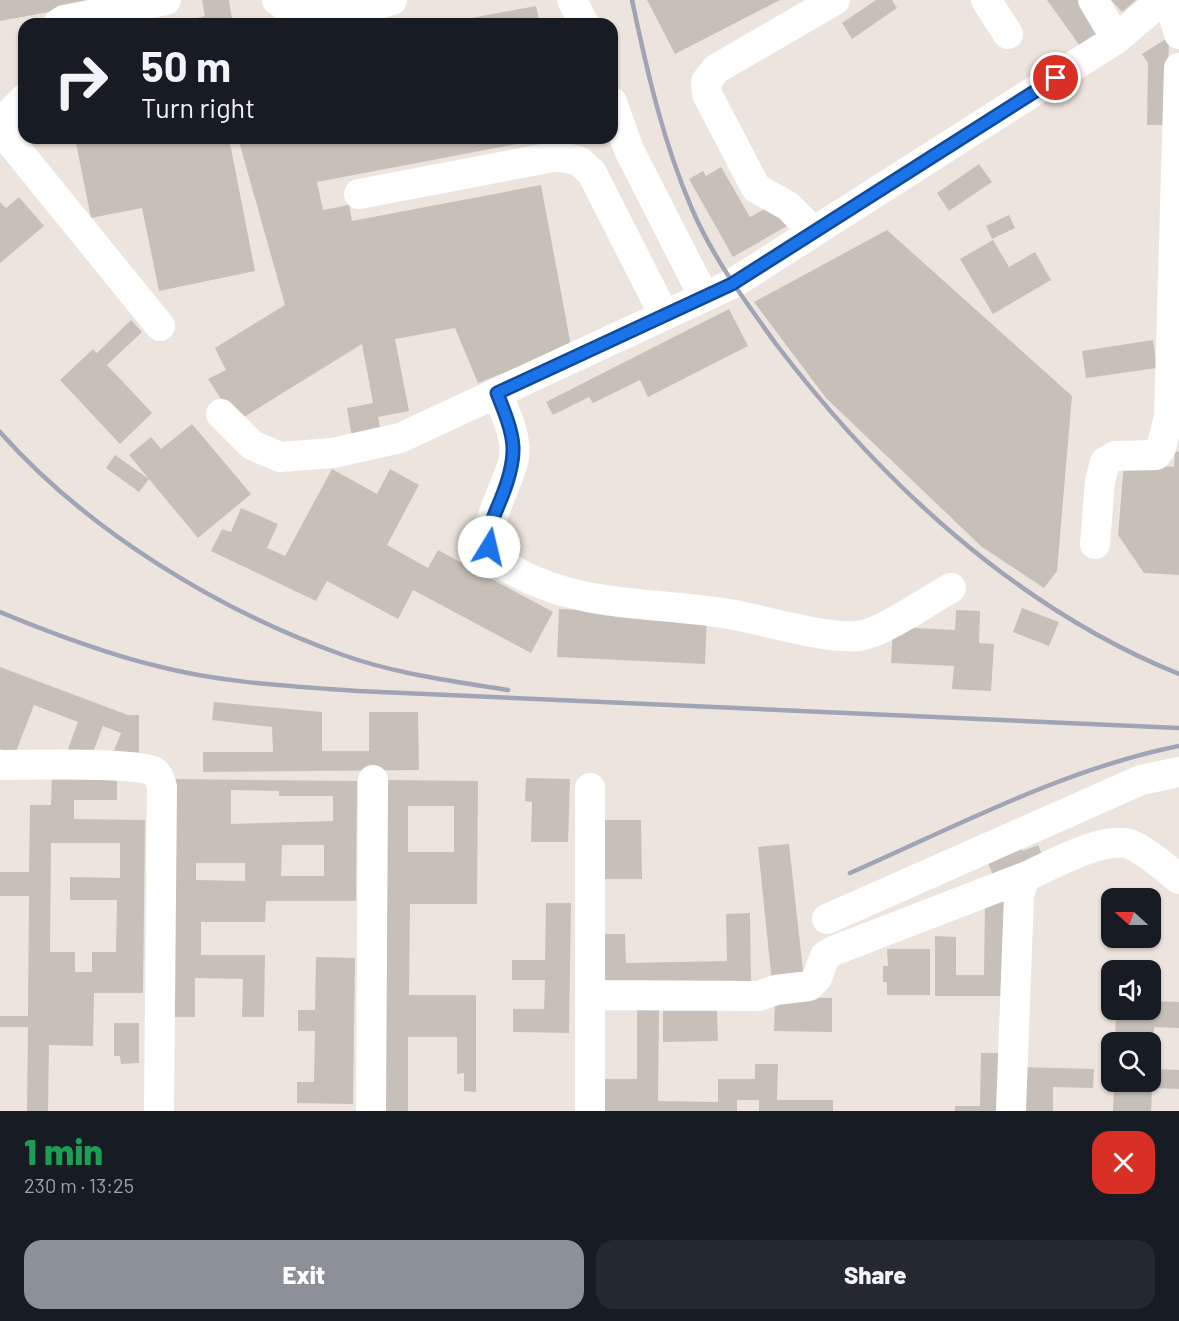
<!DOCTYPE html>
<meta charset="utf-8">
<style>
:root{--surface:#171b24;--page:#242831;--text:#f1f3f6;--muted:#9ea1a6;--accent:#8c9099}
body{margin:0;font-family:Barlow,sans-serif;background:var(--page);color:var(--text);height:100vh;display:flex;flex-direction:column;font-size:22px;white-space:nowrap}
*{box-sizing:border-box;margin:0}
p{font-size:20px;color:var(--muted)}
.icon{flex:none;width:33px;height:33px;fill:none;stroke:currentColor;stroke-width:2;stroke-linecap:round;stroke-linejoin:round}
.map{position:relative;height:1111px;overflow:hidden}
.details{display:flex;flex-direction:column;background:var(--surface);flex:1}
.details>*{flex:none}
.top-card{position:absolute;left:18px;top:18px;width:600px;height:126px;border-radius:18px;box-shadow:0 2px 4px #0004;background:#171b24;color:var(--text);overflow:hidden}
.needle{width:39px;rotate:291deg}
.buttons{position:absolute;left:1101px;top:888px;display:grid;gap:12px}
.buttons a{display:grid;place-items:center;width:60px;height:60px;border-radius:12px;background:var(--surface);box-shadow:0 2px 4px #0004;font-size:30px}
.pin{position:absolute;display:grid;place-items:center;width:51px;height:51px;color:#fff;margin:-26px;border:3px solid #fff;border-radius:50%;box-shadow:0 2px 6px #0007}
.me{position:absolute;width:66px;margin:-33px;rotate:9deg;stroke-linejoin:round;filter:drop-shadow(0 0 4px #0008)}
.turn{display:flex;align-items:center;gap:21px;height:126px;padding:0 24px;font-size:27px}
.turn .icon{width:78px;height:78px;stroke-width:2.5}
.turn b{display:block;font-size:42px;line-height:51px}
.round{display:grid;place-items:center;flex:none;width:63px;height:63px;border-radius:18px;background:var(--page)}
.overview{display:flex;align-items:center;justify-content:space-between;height:102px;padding:0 24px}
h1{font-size:36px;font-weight:800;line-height:45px;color:#1e9e55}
.button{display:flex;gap:12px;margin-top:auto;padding:12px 24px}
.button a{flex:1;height:69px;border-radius:18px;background:var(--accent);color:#fff;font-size:24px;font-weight:800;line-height:69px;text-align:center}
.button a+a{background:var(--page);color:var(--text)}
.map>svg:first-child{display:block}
.building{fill:#c6c0b9;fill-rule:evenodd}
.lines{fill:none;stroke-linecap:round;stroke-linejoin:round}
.minor{stroke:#fff;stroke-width:30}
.rail{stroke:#a0a4b6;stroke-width:4.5}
.route-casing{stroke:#114b97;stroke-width:15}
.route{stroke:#1a73e8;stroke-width:10}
</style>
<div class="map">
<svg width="1179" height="1111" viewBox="0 0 1179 1111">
<rect width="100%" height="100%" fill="#ede5dd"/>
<path class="building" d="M0,0H108V1L0,21Z
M202,0H229L233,24H173L205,16Z
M647,0H780L675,54Z
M876,0H892L897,8L852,39L842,23Z
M1047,0H1079L1101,31L1080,46Z
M1111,0H1136L1122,12Z
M536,6L540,24H444V23Z
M1169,37L1167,125H1147L1148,63L1142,54Z
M75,138H229L255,271L159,291L142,208L91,218Z
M238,138H515L516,144L317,182L323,210L349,205L352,221L541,185L571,346L478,383L455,328L395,339L409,411L378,417L381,432L352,438L347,408L373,403L362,344L236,422L208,379L226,370L215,348L285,305Z
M979,164L992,182L949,211L937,193Z
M721,167L750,217L774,204L787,226L733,257L689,179L703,171L706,176Z
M19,197L44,226L0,263V202L6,208Z
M1009,215L1015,228L992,239L986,226Z
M887,230L1072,396L1057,571L1044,588L982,547L826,398L754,302Z
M993,240L1009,267L1035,252L1051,280L993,314L960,259Z
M729,309L748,346L648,397L640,380L593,403L589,397L553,415L546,402Z
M131,320L142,332L107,365L152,413L120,444L60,380L93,349L97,353Z
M1153,340L1157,368L1086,378L1082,351Z
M192,424L251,494L198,538L129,455L151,437L161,449Z
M1175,451L1179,452V575L1144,573L1118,535L1124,463L1174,467Z
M115,455L149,479L139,492L106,468Z
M332,469L377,494L390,469L419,485L387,545L428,568L438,550L553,612L531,653L413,590L398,619L327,581L316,601L211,551L222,529L231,532L241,508L278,524L267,548L285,556Z
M1022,608L1059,622L1049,646L1013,632Z
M559,609L707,616L705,664L557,657Z
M956,610L980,611L979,643L994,644L991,691L952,689L954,666L891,663L893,627L955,630Z
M0,667L128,715H139V758H111L121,733L103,726L91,757H65L78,722L34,705L15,754L0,749Z
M214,702L322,712V751H369V712H418L419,770L203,772V752H273L272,727L212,720Z
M52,773H117V800H74V819L145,820L143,993H94L93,1046L49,1045L48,1111H27L28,1027H0V1016H28L29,896H0V872H29L30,805H51ZM51,843H120V878L70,877V900H117L116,952H92V972H75V952H50Z
M526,778L570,779L568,842H531L532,802L525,801Z
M172,779L357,781L356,901H266L265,922H201V955H265L264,1017H242L243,979L195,978V1017H170ZM231,790L279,791V796H333V821L231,824ZM282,845H324V876H281ZM196,863H245V881L196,880Z
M388,780L478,781L477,904H410L409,995H476V1092L464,1091V1073L457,1074V1037H408V1111H385ZM408,806H454V852H408Z
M601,820H641L642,879H602Z
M789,844L804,980L772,983L758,847Z
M1038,845L1043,857L994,878L987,860L1021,846L1023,851Z
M985,899H1007L1006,996H935V936L956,937V975H984Z
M546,903H571L569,1033L513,1032V1009H544L545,980H512V960H545Z
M750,913L751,983L601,986L600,934H625L626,963L727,961L726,914Z
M887,949H930V995H887V982H883V966H888Z
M316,957L355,958L353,1104L297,1103V1082H314L315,1031H298V1010H315Z
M775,997L832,998V1032L774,1031Z
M1150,1001L1179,1002V1028L1154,1027L1153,1069L1179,1070V1089L1152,1088L1151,1111H1113L1114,1082H1150V1042H1115L1116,1010H1150Z
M637,1007H659L658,1101L718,1102V1079H755V1064H778L777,1100H833V1111H759V1100H737V1111H599L600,1079H637Z
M717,1010L718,1041L663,1042V1011Z
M114,1023H139V1063L121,1064L120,1056H114Z
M981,1053H1004L1003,1111H955V1106H980Z
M1018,1067L1094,1069L1093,1088L1053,1087V1111H1016Z"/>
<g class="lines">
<path class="minor" d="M277,0L284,5L334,16L392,0
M572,0L584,24
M986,0L1008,34
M1093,0L1116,39
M1169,0L1179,34
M58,24L64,20L166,0
M612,102L629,150L704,297
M0,124L24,99
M0,129L160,326
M359,194L558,156L579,161L592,173L664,315
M814,232L788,206L756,188L707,94L706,82L716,69L835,0
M497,393C505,413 517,435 514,458C510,481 481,528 489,548C495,561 505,565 516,572C580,608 658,602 729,614C764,620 825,639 858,636C881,634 929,600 951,588
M221,414L252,445L280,457L333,453L400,438L732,284L1116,39L1162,0
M1095,544L1100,481L1105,462L1115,456L1156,455L1161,448L1169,417L1179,68
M0,765C29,765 133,762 153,771C159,774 160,781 162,787L159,1111
M827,919L1141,780L1179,772
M591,995L759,996L776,990L809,986L817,978L825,956L833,951L1025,877
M371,1111L373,780
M590,1111V788
M1011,1111L1019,895L1025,877C1050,866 1109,832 1134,846C1150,854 1165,868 1179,879"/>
<path class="rail" d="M632,0C647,71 663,142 692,209C713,258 745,301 776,344C881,482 1016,608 1179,674
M0,432C88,531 219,611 343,655C396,674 453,681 508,690
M0,612C51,633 103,653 157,666C222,683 290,686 358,691L1179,728
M850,873C957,826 1064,769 1179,746"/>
</g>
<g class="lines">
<g class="route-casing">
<path id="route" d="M489,547C487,529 494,516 501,499C520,452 515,438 497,393L732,284L1056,78"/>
</g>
<use href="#route" class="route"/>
</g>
</svg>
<div class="buttons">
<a><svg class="needle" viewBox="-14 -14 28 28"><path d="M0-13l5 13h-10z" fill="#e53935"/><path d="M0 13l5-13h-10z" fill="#9ea1a6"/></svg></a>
<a><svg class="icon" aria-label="sound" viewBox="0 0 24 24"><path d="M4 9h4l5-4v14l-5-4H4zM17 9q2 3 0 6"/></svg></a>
<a><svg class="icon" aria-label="search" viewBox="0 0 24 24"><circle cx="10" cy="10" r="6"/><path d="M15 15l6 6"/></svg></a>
</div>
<div class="pin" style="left:1056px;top:78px;background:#d93025"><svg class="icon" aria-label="arrive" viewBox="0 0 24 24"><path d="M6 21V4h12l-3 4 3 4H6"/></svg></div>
<svg class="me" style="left:489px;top:547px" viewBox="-20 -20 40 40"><circle r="19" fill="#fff"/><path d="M0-13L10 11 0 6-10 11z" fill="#1a73e8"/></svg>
<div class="top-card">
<div class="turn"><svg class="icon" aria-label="right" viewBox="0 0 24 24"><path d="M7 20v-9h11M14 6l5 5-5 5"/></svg><div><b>50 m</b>Turn right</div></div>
</div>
</div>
<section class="details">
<div class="overview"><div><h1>1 min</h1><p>230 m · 13:25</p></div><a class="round" style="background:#d93025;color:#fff"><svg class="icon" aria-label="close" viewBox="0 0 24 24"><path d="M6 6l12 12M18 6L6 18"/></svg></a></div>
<div class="button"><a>Exit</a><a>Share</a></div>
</section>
